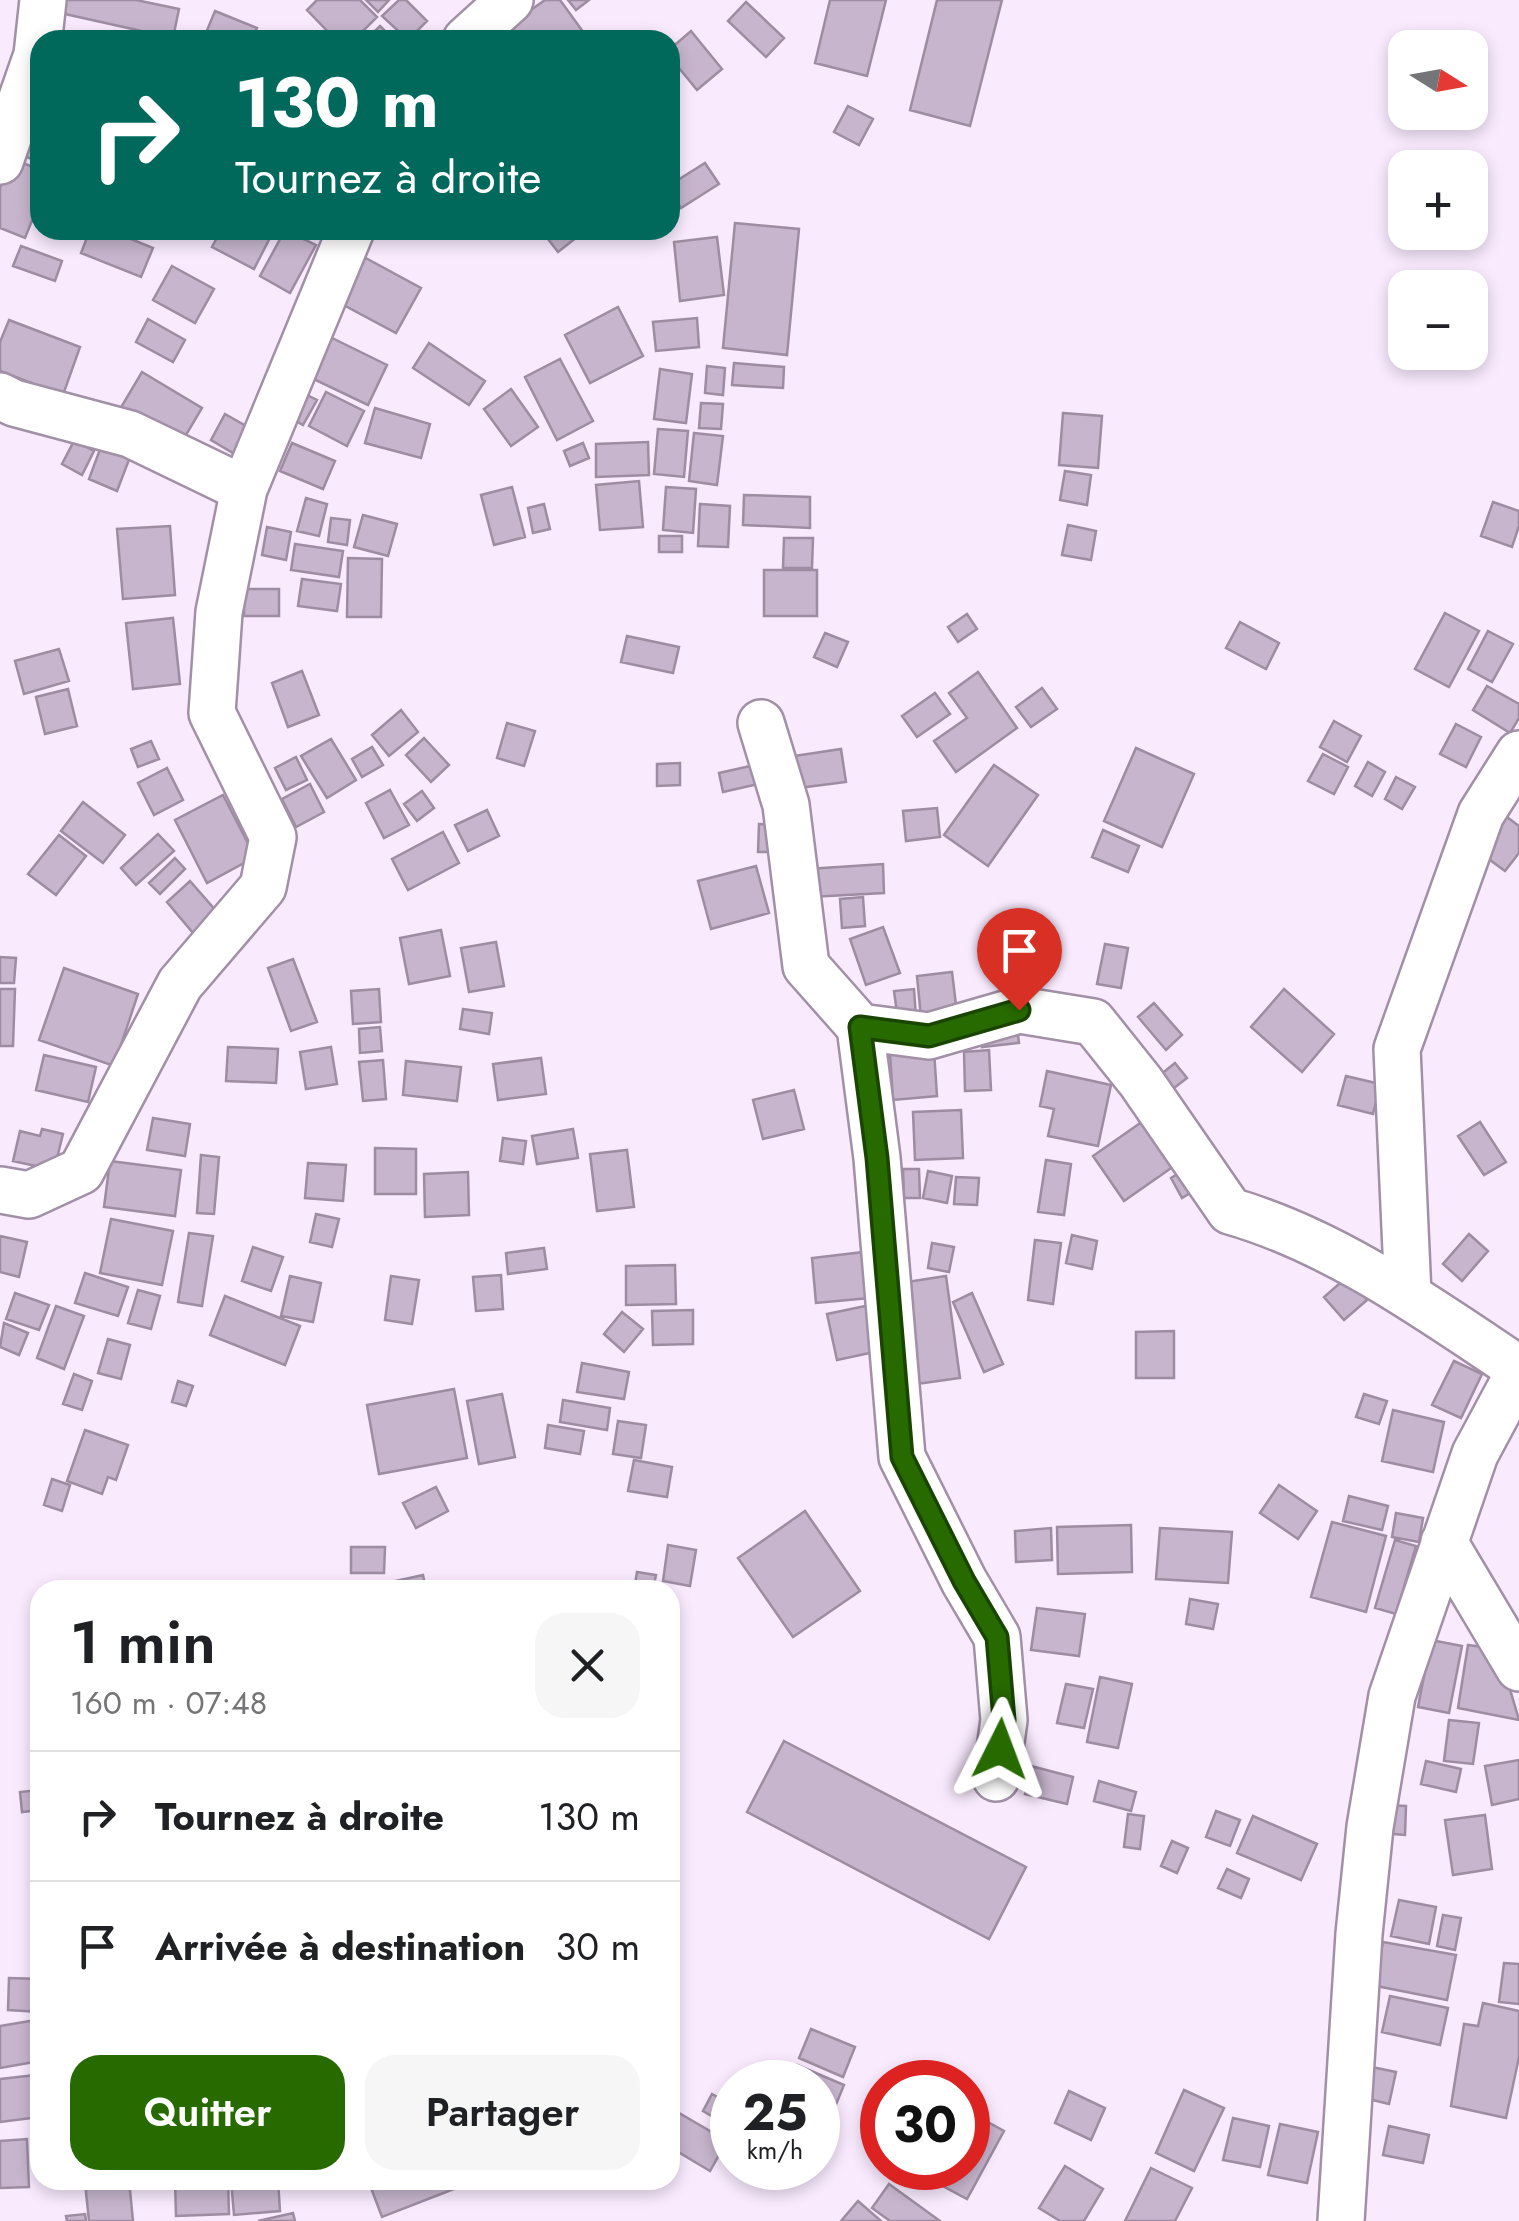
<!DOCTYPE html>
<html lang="fr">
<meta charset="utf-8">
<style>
:root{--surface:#fff;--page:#f6f6f6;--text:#202124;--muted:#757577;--line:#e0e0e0;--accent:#276a00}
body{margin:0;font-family:Jost,sans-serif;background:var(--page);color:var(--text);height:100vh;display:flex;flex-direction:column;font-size:38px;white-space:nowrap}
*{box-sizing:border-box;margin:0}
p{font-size:32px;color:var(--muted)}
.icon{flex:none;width:55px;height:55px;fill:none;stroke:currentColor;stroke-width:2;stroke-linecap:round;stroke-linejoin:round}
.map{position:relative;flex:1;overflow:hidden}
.sheet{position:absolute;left:30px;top:1580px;width:650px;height:610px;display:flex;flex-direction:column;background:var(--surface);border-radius:30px;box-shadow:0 5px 15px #0003}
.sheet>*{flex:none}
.guide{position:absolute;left:30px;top:30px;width:650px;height:210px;border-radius:30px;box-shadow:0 5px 15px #0003;background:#00695c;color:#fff;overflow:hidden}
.needle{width:65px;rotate:101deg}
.buttons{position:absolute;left:1388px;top:30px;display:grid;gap:20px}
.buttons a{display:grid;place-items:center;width:100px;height:100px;border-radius:20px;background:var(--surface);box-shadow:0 5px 15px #0003;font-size:50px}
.speed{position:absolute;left:710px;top:2060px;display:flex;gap:20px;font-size:50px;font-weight:700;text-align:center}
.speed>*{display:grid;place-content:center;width:130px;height:130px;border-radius:50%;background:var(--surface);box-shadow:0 5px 15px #0003;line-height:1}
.speed small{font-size:25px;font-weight:400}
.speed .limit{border:15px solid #d22;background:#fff;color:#111}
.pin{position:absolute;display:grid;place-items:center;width:85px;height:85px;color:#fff;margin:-102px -42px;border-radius:50% 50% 50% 0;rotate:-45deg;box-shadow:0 0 10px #0007}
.pin .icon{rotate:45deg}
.me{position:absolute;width:110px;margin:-55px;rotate:3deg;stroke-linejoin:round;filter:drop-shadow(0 0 8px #0008)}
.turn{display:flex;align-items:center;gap:35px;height:210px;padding:0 40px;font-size:45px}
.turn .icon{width:130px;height:130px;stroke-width:2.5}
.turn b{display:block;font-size:70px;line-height:85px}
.round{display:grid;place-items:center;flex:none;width:105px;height:105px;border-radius:30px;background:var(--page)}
.head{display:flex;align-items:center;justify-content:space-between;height:170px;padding:0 40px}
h1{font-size:60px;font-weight:600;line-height:75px}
.primary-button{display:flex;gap:20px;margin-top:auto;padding:20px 40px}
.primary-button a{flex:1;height:115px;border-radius:30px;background:var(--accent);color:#fff;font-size:40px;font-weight:600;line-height:115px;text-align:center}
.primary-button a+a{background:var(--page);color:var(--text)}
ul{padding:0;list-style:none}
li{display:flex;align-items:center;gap:30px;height:130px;padding:0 40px;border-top:2px solid var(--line)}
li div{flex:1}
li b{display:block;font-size:38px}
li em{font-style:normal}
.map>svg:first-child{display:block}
.building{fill:#c7b5cd;stroke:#9d8ca2;stroke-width:2.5}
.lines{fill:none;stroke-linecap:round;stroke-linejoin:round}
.minor-casing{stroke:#a190a6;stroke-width:50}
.minor{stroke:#fff;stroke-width:45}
.route-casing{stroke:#194500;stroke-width:25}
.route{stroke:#276a00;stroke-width:18}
</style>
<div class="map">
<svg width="1519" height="2221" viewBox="0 0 1519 2221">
<rect width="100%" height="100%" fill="#f9eafe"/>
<path class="building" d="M59,0H136L179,9L173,38L56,12Z
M317,0H360L377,17L354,40H336L307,10Z
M366,0H389L378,12Z
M399,0H406L427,21L408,40L382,16Z
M545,0H560L589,40H501L497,34Z
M568,0H589L576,10Z
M830,0H886L867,76L815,63Z
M937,0H1002L970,126L910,110Z
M746,2L784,38L766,57L728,21Z
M215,11L257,28L252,40H203Z
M380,26L394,40H366Z
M691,31L722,69L697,90L670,57V49Z
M848,106L873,119L859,145L834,132Z
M30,120L40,123V162L18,154Z
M11,158L40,170V201L25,238L0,228V188Z
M705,163L719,184L681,208L670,191V185Z
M735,223L799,229L787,355L723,348Z
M90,230H109L153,248L141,277L81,253Z
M221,230H274L254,269L212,247Z
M285,230L316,245L290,293L260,276Z
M541,230H586L558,252Z
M717,237L724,295L680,301L674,242Z
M21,246L62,261L55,281L13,266Z
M362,256L421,288L396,333L338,302Z
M172,266L214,289L195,323L153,300Z
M618,307L643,356L590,383L565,335Z
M697,318L699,347L656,351L653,322Z
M148,319L185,340L173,362L136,342Z
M9,320L80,347L63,395L0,371V342Z
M326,335L387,365L368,405L307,376Z
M429,343L485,381L469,405L413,368Z
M560,359L593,421L557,440L525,377Z
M734,363L784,367L783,388L732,385Z
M707,366L725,368L723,395L705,393Z
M660,369L692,374L686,423L654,419Z
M142,372L202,408L180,445L120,409Z
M511,389L538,427L511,446L484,409Z
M326,392L364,411L347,446L309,426Z
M303,393L317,400L303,425L289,417Z
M701,403L723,404L721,429L699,428Z
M375,408L430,424L421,458L365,443Z
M1063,413L1102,416L1098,468L1059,465Z
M225,414L253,430L238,456L211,440Z
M658,429L688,431L684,477L654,474Z
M106,433L135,444L117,491L89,479Z
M694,433L723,436L717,485L689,481Z
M74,441L94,451L82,475L62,464Z
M648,442L649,475L596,477V444Z
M292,443L335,461L323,489L280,471Z
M583,443L589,458L570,466L564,451Z
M1065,471L1091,475L1087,505L1060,500Z
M639,481L643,527L600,530L596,485Z
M512,487L525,537L494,545L481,495Z
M666,487L696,489L693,533L663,530Z
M744,495L810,497V528L743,525Z
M306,498L327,504L319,536L297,531Z
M1493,502L1519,511V526L1512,547L1481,536Z
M544,504L550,529L533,533L528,508Z
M700,504L730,506L728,547L698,546Z
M363,515L397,524L388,556L354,547Z
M331,518L350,520L347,545L328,542Z
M1068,525L1096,531L1091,560L1062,555Z
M170,526L175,595L123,599L117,529Z
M267,527L291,532L286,560L262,555Z
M659,536H682V552H659Z
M784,538H813L812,568H783Z
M295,544L343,551L339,577L291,570Z
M348,558L382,559L381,617H347Z
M764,570H817V616H764Z
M302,579L341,584L337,611L298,606Z
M244,589H279V616H244Z
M1445,613L1479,631L1449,687L1415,669Z
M967,614L977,629L958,642L948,627Z
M173,618L180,684L133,689L126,623Z
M1240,622L1279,643L1266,669L1226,648Z
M1488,631L1513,644L1492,682L1468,669Z
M825,633L848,642L837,667L814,657Z
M627,636L679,647L673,673L621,662Z
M59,649L69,681L24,694L15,661Z
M302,671L319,715L288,727L272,683Z
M978,672L1017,728L956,772L934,741L967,718L949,693Z
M1487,686L1519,704V718L1510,733L1473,710Z
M1042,688L1057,709L1031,727L1016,707Z
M68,689L77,726L45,734L36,697Z
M935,693L950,714L917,737L902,716Z
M401,710L418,732L389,756L372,735Z
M1334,721L1361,736L1347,762L1320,747Z
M507,723L535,731L524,766L497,758Z
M1456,724L1481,737L1466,767L1440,754Z
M424,738L449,765L431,782L406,755Z
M331,739L356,780L327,798L301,756Z
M151,741L159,759L138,767L131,749Z
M372,747L383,765L362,777L352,759Z
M1136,748L1194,774L1162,847L1104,821Z
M841,749L846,782L798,788L794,756Z
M1323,754L1348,767L1334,794L1308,781Z
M296,757L307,780L286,790L275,768Z
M1368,762L1385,772L1372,796L1355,786Z
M680,763V785L657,786V764Z
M759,764L763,783L723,792L719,773Z
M994,765L1038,795L988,866L944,835Z
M167,768L183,800L154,815L138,783Z
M1396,777L1415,787L1402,809L1385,799Z
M310,784L324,812L296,827L282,799Z
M390,790L409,825L384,838L366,803Z
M422,791L434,808L417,821L404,804Z
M223,795L255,857L207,883L175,820Z
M83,802L125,835L103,863L61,831Z
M937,808L940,837L906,841L903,811Z
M487,810L499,836L468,851L455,825Z
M1503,814L1519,826V853L1505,871L1475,849Z
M759,824L783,825L782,852H758Z
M1103,830L1139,846L1128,872L1092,857Z
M443,832L459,863L408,890L392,859Z
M158,834L174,851L136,885L121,868Z
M59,835L86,856L56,895L28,874Z
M175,858L185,869L160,894L149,883Z
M883,864L884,893L810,897L808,869Z
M756,866L769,913L711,929L698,881Z
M190,881L217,912L193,933L167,902Z
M863,897L865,926L842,928L840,899Z
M883,927L900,973L866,985L850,939Z
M441,930L450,976L409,984L400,938Z
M496,942L504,986L469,992L461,948Z
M1105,944L1128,948L1121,988L1097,984Z
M0,957L16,958L14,983H0Z
M293,959L317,1022L291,1031L268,968Z
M64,968L138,994L114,1066L39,1040Z
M952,972L957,1013L921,1017L917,976Z
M0,989H15L13,1046H0Z
M379,989L381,1022L353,1024L351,991Z
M914,989L916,1018L898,1020L894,991Z
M1284,989L1334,1034L1302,1072L1251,1027Z
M1154,1003L1182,1035L1166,1050L1138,1017Z
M463,1009L492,1013L489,1034L460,1029Z
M1016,1020L1019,1043L982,1047L980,1024Z
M380,1027L382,1051L360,1053L359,1029Z
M228,1047L278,1049L276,1083L226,1081Z
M331,1047L337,1084L306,1089L300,1052Z
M934,1050L937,1096L893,1100L890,1053Z
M989,1050L991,1090L965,1091L964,1052Z
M44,1055L96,1067L88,1102L36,1090Z
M541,1058L546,1094L498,1100L493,1064Z
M383,1060L386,1099L363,1101L359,1062Z
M406,1061L461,1067L457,1101L403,1095Z
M1175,1063L1187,1078L1161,1098L1150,1083Z
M1047,1071L1111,1085L1098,1146L1048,1136L1054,1109L1040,1106Z
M1346,1076L1380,1084L1373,1114L1338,1105Z
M794,1090L804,1129L763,1139L753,1100Z
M961,1110L963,1158L915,1160L913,1112Z
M153,1118L190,1124L185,1156L147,1150Z
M1146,1119L1177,1164L1124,1201L1093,1156Z
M1480,1122L1506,1162L1484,1175L1458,1136Z
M42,1129L63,1134L54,1170L13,1161L20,1131L40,1136Z
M573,1129L578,1158L537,1164L532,1136Z
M503,1138L526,1141L523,1164L500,1161Z
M375,1148L416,1149V1194H375Z
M627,1150L634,1207L597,1211L590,1154Z
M201,1155L219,1157L214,1214L197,1213Z
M1046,1160L1071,1164L1064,1215L1038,1212Z
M110,1161L181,1170L175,1216L104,1207Z
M308,1163L346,1165L343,1201L305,1198Z
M903,1169H919L920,1198H904Z
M1186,1169L1198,1188L1182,1198L1171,1178Z
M928,1171L952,1176L947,1203L923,1198Z
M468,1172L469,1215L425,1217L424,1174Z
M956,1177L979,1178L977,1205L954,1204Z
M316,1214L339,1219L332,1247L310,1242Z
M111,1219L173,1231L162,1285L100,1273Z
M189,1233L213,1236L202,1306L178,1302Z
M1469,1234L1488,1251L1462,1281L1443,1264Z
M1072,1235L1097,1241L1092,1269L1066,1263Z
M0,1236L27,1242L19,1277L0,1272Z
M1035,1240L1061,1243L1053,1304L1028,1300Z
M932,1243L954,1247L949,1272L928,1268Z
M253,1247L283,1257L271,1291L242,1281Z
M544,1248L547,1269L508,1274L506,1253Z
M864,1252L869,1298L816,1303L812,1258Z
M675,1265L676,1304L626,1305V1266Z
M85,1273L128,1287L118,1316L75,1303Z
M501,1275L503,1309L476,1311L473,1277Z
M290,1276L321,1283L313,1322L281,1316Z
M391,1276L419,1280L412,1324L385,1320Z
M946,1276L960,1378L909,1385L894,1284Z
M1348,1276L1367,1300L1344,1320L1324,1297Z
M138,1290L160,1296L151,1329L128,1323Z
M15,1293L49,1305L39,1330L6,1319Z
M972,1293L1003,1364L984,1372L953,1302Z
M225,1296L300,1326L285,1365L210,1335Z
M870,1305L879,1351L837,1360L827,1314Z
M56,1306L84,1316L64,1369L37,1358Z
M693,1310V1344L653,1345L652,1311Z
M622,1312L643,1329L624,1352L604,1334Z
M4,1323L28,1333L19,1355L0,1347Z
M1174,1331V1378H1136V1332Z
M108,1339L130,1345L121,1379L98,1373Z
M1454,1361L1482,1374L1461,1418L1432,1405Z
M582,1363L629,1372L624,1399L577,1392Z
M74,1374L92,1381L82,1410L63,1404Z
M178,1381L193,1386L186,1406L172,1402Z
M454,1389L467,1458L379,1474L367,1405Z
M502,1394L515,1457L479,1464L467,1401Z
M1364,1394L1387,1401L1379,1424L1356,1417Z
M563,1400L610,1408L607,1430L560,1422Z
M1393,1410L1444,1422L1433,1472L1382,1461Z
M618,1421L646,1425L641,1458L613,1454Z
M548,1425L584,1431L580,1454L545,1448Z
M85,1430L128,1445L116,1480L108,1477L102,1494L67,1481Z
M634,1460L672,1467L667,1497L628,1491Z
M52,1479L70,1485L62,1511L44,1505Z
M1279,1485L1317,1511L1298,1539L1260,1513Z
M436,1487L448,1511L416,1528L403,1503Z
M1349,1496L1388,1506L1382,1530L1343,1521Z
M805,1511L860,1591L793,1637L738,1558Z
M1396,1513L1423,1518L1419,1542L1392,1537Z
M1332,1522L1386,1536L1366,1612L1311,1597Z
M1131,1525L1132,1572L1058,1574L1057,1527Z
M1051,1528L1052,1560L1016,1562L1015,1531Z
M1160,1528L1232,1532L1228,1583L1156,1579Z
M1395,1540L1416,1546L1396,1614L1375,1608Z
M668,1545L696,1550L690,1586L663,1581Z
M351,1547H385L384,1573H351Z
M637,1572L656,1575L653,1590H634Z
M423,1575L426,1590H374L373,1586Z
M1190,1599L1218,1604L1213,1629L1186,1624Z
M1037,1608L1085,1614L1079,1656L1031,1650Z
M1431,1640L1462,1646L1449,1713L1418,1707Z
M1468,1645L1498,1649L1519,1720L1458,1708Z
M1100,1677L1132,1684L1118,1748L1087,1742Z
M1066,1684L1093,1689L1084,1728L1057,1723Z
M1449,1720L1479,1723L1473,1764L1444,1761Z
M784,1741L1026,1867L989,1939L747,1812Z
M1519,1760V1799L1492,1805L1485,1766Z
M1426,1761L1461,1769L1456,1792L1421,1784Z
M1031,1766L1073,1777L1067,1804L1025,1794Z
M1099,1781L1136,1792L1131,1811L1094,1801Z
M40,1790V1810L22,1812L20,1792Z
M1383,1805L1406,1806L1405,1835L1381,1833Z
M1216,1811L1240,1820L1230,1846L1206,1837Z
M1128,1814L1144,1816L1140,1849L1124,1847Z
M1485,1815L1492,1869L1453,1875L1445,1820Z
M1253,1816L1317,1844L1301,1880L1237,1853Z
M1172,1841L1188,1848L1177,1873L1161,1866Z
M1227,1869L1249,1879L1241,1898L1218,1888Z
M1399,1900L1436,1907L1429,1944L1391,1936Z
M1443,1915L1461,1918L1455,1950L1437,1946Z
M1383,1942L1456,1955L1447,2000L1361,1983L1378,1969Z
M1504,1963L1519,1964V2004L1499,2002Z
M9,1978L40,1979V2012L8,2010Z
M1390,1996L1448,2008L1440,2045L1382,2032Z
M1483,2003L1519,2011V2057L1506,2118L1451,2106L1464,2024L1478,2026Z
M36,2020L40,2061L0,2068V2026Z
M811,2029L855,2047L843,2077L799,2058Z
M797,2065L844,2085L828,2124L818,2120V2082H789Z
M1367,2066L1396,2072L1389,2104L1360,2097Z
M36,2075L40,2117L0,2122V2079Z
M1184,2090L1224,2108L1194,2171L1156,2153Z
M1069,2091L1105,2108L1091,2140L1055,2123Z
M712,2094L732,2105V2128L703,2111Z
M674,2110L727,2141L710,2171L670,2147V2117Z
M968,2111L1004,2131L967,2199L924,2176L928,2168H968Z
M1233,2118L1269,2126L1260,2167L1223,2160Z
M1280,2124L1318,2132L1307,2183L1268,2175Z
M1389,2126L1429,2135L1423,2163L1383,2155Z
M818,2128L833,2137L818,2165Z
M27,2139L29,2187L0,2188V2141Z
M1065,2166L1103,2189L1084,2221H1060L1039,2208Z
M794,2168H816L811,2177Z
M1151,2168L1192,2188L1175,2221H1125Z
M129,2180L133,2221H89L85,2183Z
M175,2180H228L229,2214L176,2216Z
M231,2180H278L280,2211L234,2215Z
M368,2180H477L382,2217Z
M889,2184L940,2221H890L872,2208Z
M858,2201L881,2221H841Z
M293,2213L295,2221H258Z
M85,2214L86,2221H67L66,2216Z"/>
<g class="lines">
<g class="minor-casing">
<path id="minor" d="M466,40L510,0
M0,161L37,55L43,0
M0,396L14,403L130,434L244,489
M761,723L786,805L806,966L860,1027L929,1036L1019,1010L1093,1022L1141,1082L1230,1211C1335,1241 1429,1309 1519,1369
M860,1027L877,1158L902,1457L964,1581L997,1637L1004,1720L996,1778
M0,1190L29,1195L81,1171L180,984L263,887L273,837L212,713L219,612L244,489L351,230
M1408,1295L1397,1049L1481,814L1519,754
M1444,1542L1519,1668
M1341,2221L1359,1934L1370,1827L1392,1696L1475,1454L1519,1372"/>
</g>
<use href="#minor" class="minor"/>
</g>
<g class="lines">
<g class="route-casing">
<path id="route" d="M1000,1749L1004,1720L997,1637L964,1581L902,1457L877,1158L860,1027L929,1036L1019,1010"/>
</g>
<use href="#route" class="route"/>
</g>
</svg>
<div class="buttons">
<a><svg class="needle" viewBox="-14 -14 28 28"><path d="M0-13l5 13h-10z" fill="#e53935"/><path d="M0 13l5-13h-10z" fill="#757577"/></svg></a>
<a>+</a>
<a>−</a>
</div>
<div class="speed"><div>25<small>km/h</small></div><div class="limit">30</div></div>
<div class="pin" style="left:1019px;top:1010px;background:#d93025"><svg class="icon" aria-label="arrive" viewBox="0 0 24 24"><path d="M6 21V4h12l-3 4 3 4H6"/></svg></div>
<svg class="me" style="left:1000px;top:1749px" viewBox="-20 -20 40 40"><path d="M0-17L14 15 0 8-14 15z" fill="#276a00" stroke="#fff" stroke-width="4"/></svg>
<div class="guide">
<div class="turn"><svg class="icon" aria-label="right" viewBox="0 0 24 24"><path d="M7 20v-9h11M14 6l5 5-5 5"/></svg><div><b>130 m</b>Tournez à droite</div></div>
</div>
<section class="sheet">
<div class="head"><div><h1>1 min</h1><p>160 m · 07:48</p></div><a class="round"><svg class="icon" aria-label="close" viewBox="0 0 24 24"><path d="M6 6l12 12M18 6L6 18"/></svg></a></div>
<ul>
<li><svg class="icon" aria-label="right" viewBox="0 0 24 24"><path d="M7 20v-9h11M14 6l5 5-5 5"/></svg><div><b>Tournez à droite</b></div><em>130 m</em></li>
<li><svg class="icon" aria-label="arrive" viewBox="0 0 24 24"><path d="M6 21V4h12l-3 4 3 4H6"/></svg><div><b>Arrivée à destination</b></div><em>30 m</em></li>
</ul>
<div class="primary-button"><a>Quitter</a><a>Partager</a></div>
</section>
</div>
